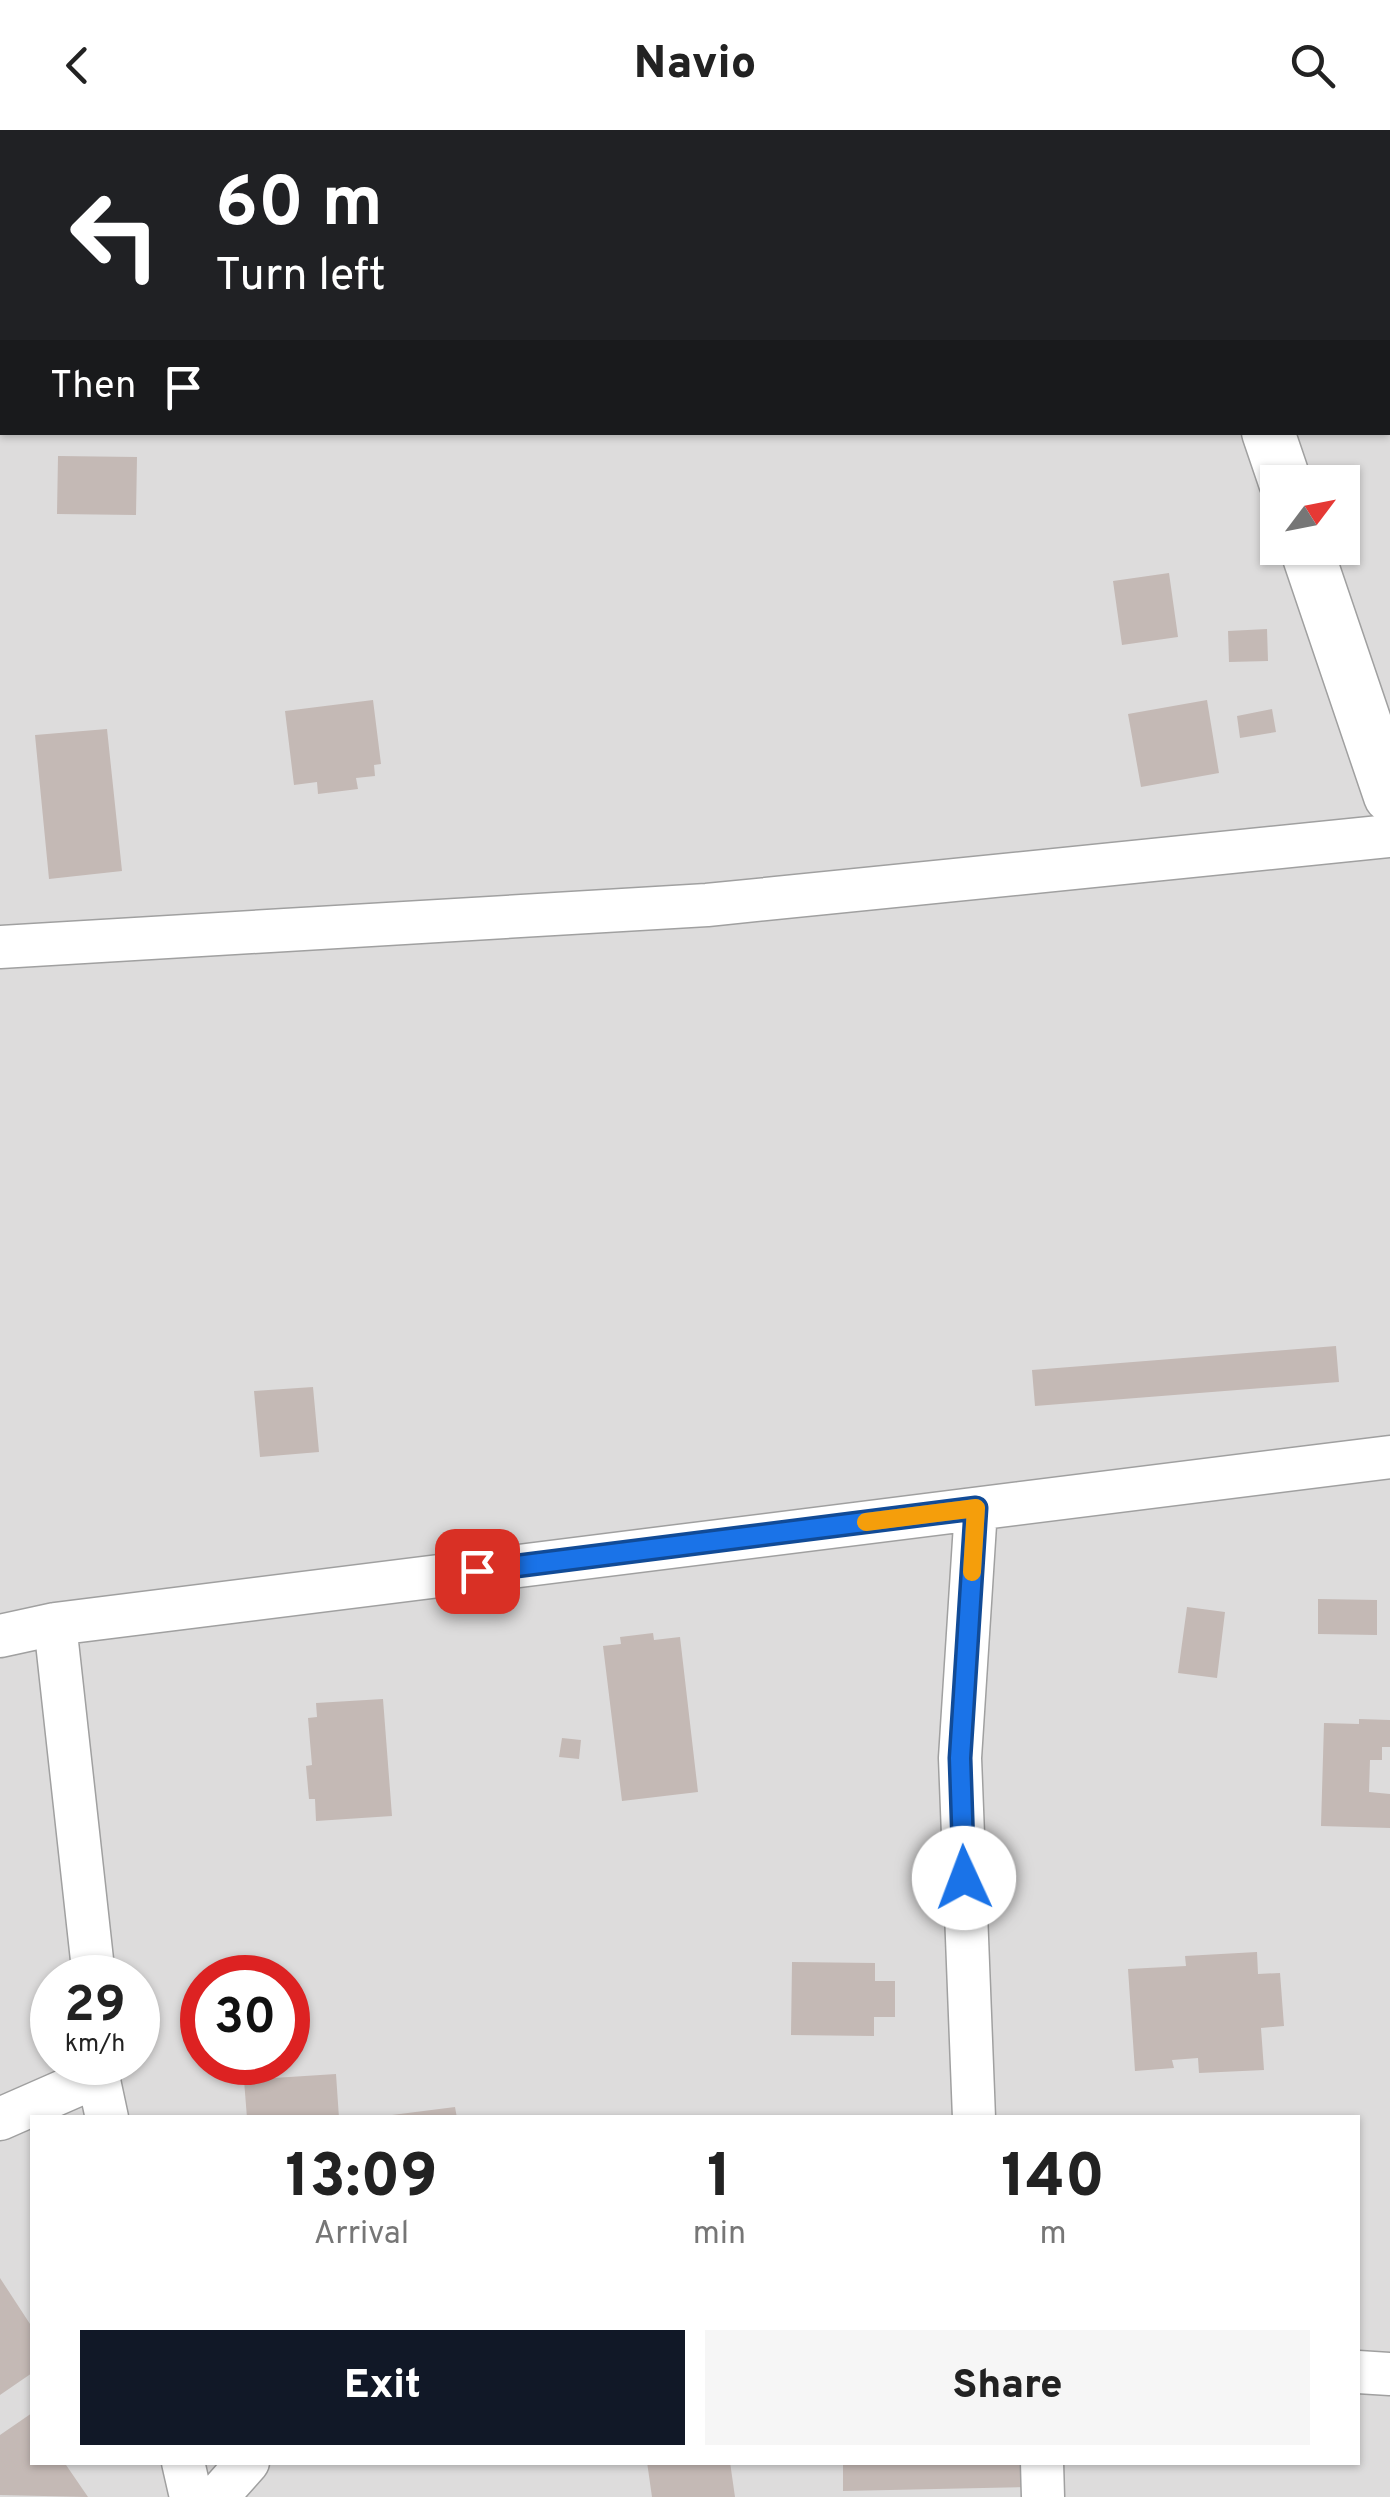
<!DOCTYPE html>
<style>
:root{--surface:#fff;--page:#f6f6f6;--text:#222;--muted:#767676;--accent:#111827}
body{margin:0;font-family:Overpass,sans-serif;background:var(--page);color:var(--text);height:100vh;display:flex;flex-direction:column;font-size:38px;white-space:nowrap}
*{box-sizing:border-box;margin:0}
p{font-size:32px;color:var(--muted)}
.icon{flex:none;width:55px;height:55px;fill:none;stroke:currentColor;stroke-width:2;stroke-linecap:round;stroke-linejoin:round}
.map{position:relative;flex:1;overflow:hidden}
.panel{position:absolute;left:30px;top:1985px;width:1330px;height:350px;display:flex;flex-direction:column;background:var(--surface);border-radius:0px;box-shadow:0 2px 8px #0004}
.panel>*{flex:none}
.guide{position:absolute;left:0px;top:0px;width:1390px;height:305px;box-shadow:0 2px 8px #0004;background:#202124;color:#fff;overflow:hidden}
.needle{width:65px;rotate:58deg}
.fabs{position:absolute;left:1260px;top:335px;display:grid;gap:20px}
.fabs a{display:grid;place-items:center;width:100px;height:100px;border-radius:0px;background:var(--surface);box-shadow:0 2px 8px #0004;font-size:50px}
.speed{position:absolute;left:30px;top:1825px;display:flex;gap:20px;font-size:50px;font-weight:700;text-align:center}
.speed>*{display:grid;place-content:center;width:130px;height:130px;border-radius:50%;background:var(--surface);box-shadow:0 2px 8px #0004;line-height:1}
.speed small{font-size:25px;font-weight:400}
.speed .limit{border:15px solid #d22;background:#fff;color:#111}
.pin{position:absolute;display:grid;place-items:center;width:85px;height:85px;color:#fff;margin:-42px;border-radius:20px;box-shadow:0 5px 15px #0006}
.me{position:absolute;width:110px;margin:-55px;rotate:358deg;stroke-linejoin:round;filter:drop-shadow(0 0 8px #0008)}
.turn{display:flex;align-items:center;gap:35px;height:210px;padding:0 50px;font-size:45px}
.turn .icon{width:130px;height:130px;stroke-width:2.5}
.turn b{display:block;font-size:70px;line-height:85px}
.then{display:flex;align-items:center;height:95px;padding:0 50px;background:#0003;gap:20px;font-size:38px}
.eta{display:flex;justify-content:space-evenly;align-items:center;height:170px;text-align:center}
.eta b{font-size:60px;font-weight:800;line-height:70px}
.action{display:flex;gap:20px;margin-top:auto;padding:20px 50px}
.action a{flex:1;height:115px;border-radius:0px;background:var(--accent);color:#fff;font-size:40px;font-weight:800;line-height:115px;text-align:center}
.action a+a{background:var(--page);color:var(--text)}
header{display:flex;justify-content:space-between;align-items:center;height:130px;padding:0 50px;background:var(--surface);font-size:45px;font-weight:800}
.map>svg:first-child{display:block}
.residential{fill:#dddcdc;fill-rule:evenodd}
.building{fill:#c4b9b5}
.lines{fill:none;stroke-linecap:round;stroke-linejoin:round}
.minor-casing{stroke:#a0a0a0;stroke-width:45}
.tertiary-casing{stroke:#a0a0a0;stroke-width:55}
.minor{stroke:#fff;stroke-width:42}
.tertiary{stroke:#fff;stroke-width:52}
.route-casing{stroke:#114b97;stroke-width:25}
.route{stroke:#1a73e8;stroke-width:18}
.slow{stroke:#f59e0b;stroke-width:18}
</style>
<header><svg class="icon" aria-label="back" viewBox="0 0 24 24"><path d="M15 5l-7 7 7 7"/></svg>Navio<svg class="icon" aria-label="search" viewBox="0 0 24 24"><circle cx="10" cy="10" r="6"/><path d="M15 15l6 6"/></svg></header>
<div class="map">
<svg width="1390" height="2367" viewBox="0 0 1390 2367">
<rect width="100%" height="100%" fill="#f0ebe6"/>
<path class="residential" d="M0,0H1390V2367H0ZM2,2H1388V302H2ZM1278,352H1342V418H1278ZM52,1848H138V1932H52ZM202,1848H288V1932H202ZM32,1988H1358V2332H32Z"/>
<path class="building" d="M58,326L137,327L136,385L57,384Z
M1169,443L1178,507L1122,515L1113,451Z
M1267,499L1268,531L1229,532L1228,501Z
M373,570L381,634L374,635L375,646L356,648L358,659L318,664L317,652L294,655L285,581Z
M1207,570L1219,643L1141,657L1128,584Z
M1272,579L1276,602L1240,608L1237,586Z
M107,599L122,741L49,749L35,605Z
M1336,1216L1339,1252L1035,1276L1032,1240Z
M313,1257L319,1322L260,1327L254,1261Z
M1318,1469L1377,1470V1505L1318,1504Z
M1187,1477L1225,1482L1217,1548L1178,1543Z
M653,1503L654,1510L680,1507L698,1662L622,1671L603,1516L621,1514L620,1507Z
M383,1569L392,1686L316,1691L315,1669H309L306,1636L312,1635L308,1588L317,1587L316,1573Z
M1359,1589L1390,1590V1617H1382V1630H1370L1369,1662L1390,1664V1698L1321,1696L1324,1593L1359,1594Z
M562,1608L581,1610L579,1629L559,1627Z
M1257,1822L1258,1844L1280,1843L1284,1896L1261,1898L1264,1940L1199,1943L1198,1928L1172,1930L1174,1938L1135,1941L1128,1839L1186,1836L1185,1826Z
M792,1832L875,1833V1851H895V1887H874V1906L791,1905Z
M336,1944L339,1988H247L244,1950Z
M455,1977L457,1988H393L392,1985Z
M0,2148L32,2197V2243L0,2265Z
M32,2283V2332H64L88,2367L0,2365V2305Z
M647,2332H730L735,2367H652Z
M843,2332H1030V2357L843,2361Z"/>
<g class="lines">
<g class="minor-casing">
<path id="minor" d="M442,0L443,2
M518,2L526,0
M0,71L2,78
M0,227L2,226
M0,817L707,775L1390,706
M55,1494L94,1848
M0,1506L55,1494L1390,1327
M98,1946L107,1988
M974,1988L960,1628L976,1379
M0,1989L98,1946V1932
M1358,2242L1390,2244
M183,2332L191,2367
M1042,2332L1043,2367
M217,2367L248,2332"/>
</g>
<g class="tertiary-casing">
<path id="tertiary" d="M1166,0L1167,2
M1268,302L1285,352
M1306,418L1390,666"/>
</g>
<use href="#minor" class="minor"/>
<use href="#tertiary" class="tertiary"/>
</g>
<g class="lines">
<g class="route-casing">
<path id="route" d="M477,1441L976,1378L960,1628L964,1748"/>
</g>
<use href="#route" class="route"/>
<path class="slow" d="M866,1392L976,1378L972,1442"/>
</g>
</svg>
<div class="fabs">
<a><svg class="needle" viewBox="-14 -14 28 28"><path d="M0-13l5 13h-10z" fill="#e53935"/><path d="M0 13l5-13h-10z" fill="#767676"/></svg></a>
</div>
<div class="speed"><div>29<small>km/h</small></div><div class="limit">30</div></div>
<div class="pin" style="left:477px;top:1441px;background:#d93025"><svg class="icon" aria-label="arrive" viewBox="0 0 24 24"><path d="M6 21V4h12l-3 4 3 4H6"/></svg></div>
<svg class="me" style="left:964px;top:1748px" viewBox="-20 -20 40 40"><circle r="19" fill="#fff"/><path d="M0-13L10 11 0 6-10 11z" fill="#1a73e8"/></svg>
<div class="guide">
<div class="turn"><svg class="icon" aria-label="left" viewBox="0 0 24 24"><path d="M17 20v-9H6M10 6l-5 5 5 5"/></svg><div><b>60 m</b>Turn left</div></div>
<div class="then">Then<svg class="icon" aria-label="arrive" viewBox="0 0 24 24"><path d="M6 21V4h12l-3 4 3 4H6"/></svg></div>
</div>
<section class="panel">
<div class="eta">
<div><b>13:09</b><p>Arrival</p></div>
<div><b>1</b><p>min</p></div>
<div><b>140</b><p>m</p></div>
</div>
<div class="action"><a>Exit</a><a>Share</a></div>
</section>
</div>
